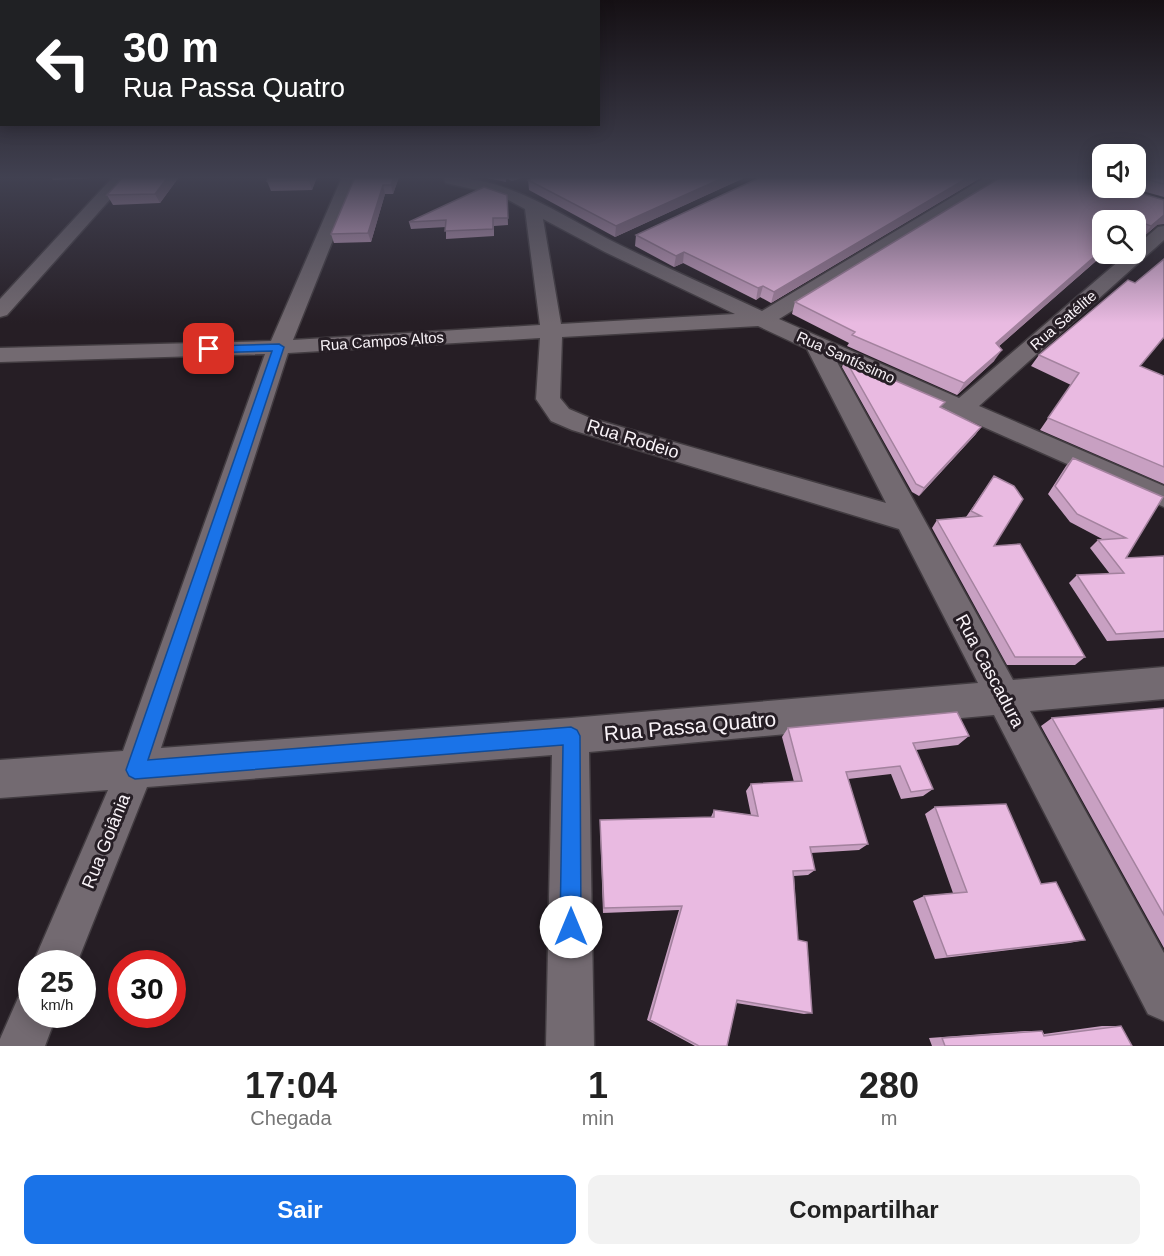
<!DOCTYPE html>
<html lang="pt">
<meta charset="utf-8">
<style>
:root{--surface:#fff;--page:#f2f2f2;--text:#222;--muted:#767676;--accent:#1a73e8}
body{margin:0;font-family:Helvetica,sans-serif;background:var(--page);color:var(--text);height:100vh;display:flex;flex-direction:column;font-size:22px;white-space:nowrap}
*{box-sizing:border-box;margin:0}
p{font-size:20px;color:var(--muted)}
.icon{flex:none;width:33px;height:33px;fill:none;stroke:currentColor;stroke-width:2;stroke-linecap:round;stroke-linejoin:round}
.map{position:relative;height:1046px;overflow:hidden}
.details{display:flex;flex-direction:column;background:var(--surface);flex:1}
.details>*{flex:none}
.hud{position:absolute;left:0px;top:0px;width:600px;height:126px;box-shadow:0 3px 15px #0003;background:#202124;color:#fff;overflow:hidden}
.fabs{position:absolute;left:1092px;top:144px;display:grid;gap:12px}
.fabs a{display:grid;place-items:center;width:54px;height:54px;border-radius:12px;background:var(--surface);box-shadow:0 3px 15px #0003;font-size:30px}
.speed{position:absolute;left:18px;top:950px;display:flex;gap:12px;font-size:30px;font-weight:700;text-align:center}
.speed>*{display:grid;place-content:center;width:78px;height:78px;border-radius:50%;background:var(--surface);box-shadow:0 3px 15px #0003;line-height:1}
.speed small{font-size:15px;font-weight:400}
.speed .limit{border:9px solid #d22;background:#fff;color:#111}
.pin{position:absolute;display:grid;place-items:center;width:51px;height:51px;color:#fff;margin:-26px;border-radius:12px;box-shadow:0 3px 9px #0006}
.me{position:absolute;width:66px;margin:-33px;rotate:0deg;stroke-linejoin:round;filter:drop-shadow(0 0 4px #0008)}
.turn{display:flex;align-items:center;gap:21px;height:126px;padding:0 24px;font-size:27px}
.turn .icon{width:78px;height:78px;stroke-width:2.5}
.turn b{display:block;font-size:42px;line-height:51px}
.eta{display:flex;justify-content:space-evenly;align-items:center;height:102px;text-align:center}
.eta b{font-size:36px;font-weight:800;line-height:42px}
.cta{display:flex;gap:12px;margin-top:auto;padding:12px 24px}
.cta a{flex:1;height:69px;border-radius:12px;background:var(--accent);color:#fff;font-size:24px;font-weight:800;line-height:69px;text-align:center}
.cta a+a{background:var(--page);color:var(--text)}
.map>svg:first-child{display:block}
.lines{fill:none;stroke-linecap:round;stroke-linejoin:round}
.street-casing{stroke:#423c41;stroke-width:3}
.street{fill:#736a71;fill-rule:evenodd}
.wall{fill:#c8a0c2}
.shaded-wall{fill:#a3829e}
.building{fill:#e9bae1;stroke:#a3829e;stroke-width:1.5}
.route{fill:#1a73e8;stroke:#114b97;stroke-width:1.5}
.labels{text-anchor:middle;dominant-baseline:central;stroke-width:6;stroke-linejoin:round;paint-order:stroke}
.far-street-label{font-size:15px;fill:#f9f3f8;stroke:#261e25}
.street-label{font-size:18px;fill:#f9f3f8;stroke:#261e25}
.near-street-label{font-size:21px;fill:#f9f3f8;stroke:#261e25}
</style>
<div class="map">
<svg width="1164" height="1046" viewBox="0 0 1164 1046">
<rect width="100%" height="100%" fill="#261e25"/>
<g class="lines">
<g class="street-casing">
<path id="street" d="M113,177H130L7,315L0,317V299Z
M342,177H358L293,340L540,325L525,209L499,195L446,183L444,180L446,177C511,177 564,218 620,245C667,268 715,289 762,311L986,177H1005L1003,180L779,319L959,398L1127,254H1136V246L1158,227L1164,226V240L979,406L1164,486V507L837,362L1013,680L1164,667V699L1030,711L1164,953V1021L1148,1014L994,715L589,752L594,1046H546L552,755L147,787L77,963H33L108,790L0,798V760L123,751L265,354L0,362V348L271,341ZM543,219L605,252L735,314L561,324ZM758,326L807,349L886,503L590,418L569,409L560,398L562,337ZM540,338L536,399L551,421L572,430L899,529L978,683L571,718L161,748L288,353Z
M32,992V1014H57L45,1046H0V1039L18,998Z"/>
</g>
<use href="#street" class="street"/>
</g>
<path class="wall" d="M51,177H110L53,180Z
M122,177H179L160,203L113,205L107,195L123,178Z
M269,177H317L312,190L271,191L267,181Z
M355,177H399L393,194H385L371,242L334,243L331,234Z
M482,177H523L512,181L506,178V182Z
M746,177L615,237L529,190L528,180Z
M761,177H982L771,303L760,297L756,300L683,263L674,267L635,246L636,235Z
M1001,177L1157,225L1143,237L1136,234V220L1102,254H1104L999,346L994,361L957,395L847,346L849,343L792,314L795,302Z
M1136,177H1164V197L1132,188H1136Z
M507,195L508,225L494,226V236L446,239V227L411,229L409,222Z
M1135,283L1140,366L1164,376V484L1040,430L1071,385L1031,366L1039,355Z
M845,359L981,427L975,435L919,496L912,492L842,367Z
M1073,458L1163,497L1126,558L1164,556V638L1107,641L1069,583L1077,575L1110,574L1090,548L1098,540H1104L1070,522L1048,494L1066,466Z
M994,476V546L1085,657L1075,665H1007L932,528L937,520L966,517Z
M1164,708V948L1041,726L1052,718Z
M788,728L969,736L958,745L916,750L933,789L923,796L901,799L891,774L848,779L868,844L859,850L811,853L815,870L808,875L794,876L798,940L812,1013L804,1014L736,1003L727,1046H695L647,1020L679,910L603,913L600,827V820L711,817L714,810L751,815L746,791L751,784L794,782L782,737Z
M935,807L1041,884L1085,940L1069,943L935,959L913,901L924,896L953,893L925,814Z
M1102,1026H1121L1132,1046H932L929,1038L1025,1031H1042L1044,1034Z"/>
<path class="shaded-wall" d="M168,177H179L160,203L155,194Z
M310,177H317L312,190L309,180Z
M394,177H399L393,194L391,185Z
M511,177H523L512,181Z
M725,177H746L615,237L616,226Z
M969,177H982L771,303L774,292Z
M383,185L385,194L371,242L368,233Z
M1164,215V224L1157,225L1143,237L1151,226Z
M1102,250V254H1104L989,355L996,343Z
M684,252L683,263L674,267L676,256Z
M763,286L760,297L756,300L758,288Z
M1002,350L994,361L957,395L964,383Z
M981,427L975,435L919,496L924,488Z"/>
<path class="building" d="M123,177H168L155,194L107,195Z
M269,177H310L309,180L267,181Z
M355,177H394L391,185H383L368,233L331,234Z
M536,177H725L616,226L528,180Z
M761,177H969L774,292L763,286L758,288L684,252L676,256L636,235Z
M1001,177H1086L1102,182V188H1122L1164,200V215L1151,226L1137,221L1136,223V220H1102V250L996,343L1002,350L964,383L852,335L855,332L795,302Z
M1138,177H1164V184Z
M484,187L507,195L508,218H493V229L445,231L446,220L409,222Z
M1164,259V337L1140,366L1164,376V467L1048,418L1079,373L1039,355L1128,280L1135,283Z
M845,359L945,402L940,407L981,427L924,488L916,484Z
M1073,458L1163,497L1126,558L1164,556V631L1116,634L1077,575L1124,573L1098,540L1126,538L1077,514L1055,486Z
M994,476L1014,486L1023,499L994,546L1020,544L1085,657H1015L937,520L981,516L971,511Z
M1164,708V915L1052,718Z
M957,712L969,736L913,743L933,789L911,792L900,766L846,772L868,844L810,847L815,870L793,871L798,940L807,942L812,1013L737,1000L727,1046H699L650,1020L682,906L604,908L600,820L714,817V810L758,816L751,784L802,781L788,728Z
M1006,804L1041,884L1056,882L1085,940L947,956L924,896L967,892L935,807Z
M1121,1026L1132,1046H945L942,1038L1042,1031L1044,1036Z"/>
<linearGradient id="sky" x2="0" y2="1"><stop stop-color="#151014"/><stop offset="0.55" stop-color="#414151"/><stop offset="1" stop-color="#414151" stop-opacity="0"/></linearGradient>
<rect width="1164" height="323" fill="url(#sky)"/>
<path class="route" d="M279,344L284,347L148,760L571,727L577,730L580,736L581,927L578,934L571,937L563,934L560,927L563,745L135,779L129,776L126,770L272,351L209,353L204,349L209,346Z"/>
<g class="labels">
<g class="far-street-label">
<text transform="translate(1063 320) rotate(-41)">Rua Satélite</text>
<text transform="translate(382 341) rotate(-4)">Rua Campos Altos</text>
<text transform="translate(846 357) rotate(24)">Rua Santíssimo</text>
</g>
<g class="street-label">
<text transform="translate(633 439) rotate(17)">Rua Rodeio</text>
<text transform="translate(990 671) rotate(62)">Rua Cascadura</text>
<text transform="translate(106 841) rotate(-68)">Rua Goiânia</text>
</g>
<g class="near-street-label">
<text transform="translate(690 726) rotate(-5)">Rua Passa Quatro</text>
</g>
</g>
</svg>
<div class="fabs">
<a><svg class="icon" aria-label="sound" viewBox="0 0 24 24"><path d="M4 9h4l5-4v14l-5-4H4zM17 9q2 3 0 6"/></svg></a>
<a><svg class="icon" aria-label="search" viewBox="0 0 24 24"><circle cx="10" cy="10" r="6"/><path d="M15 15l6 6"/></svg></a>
</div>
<div class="speed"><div>25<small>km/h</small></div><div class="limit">30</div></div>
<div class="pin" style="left:209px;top:349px;background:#d93025"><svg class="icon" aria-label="arrive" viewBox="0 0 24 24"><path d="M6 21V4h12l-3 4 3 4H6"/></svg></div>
<svg class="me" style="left:571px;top:927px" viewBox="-20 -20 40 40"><circle r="19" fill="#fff"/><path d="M0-13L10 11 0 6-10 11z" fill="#1a73e8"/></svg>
<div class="hud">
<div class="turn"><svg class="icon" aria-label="left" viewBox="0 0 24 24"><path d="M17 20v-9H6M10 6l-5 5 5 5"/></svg><div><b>30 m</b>Rua Passa Quatro</div></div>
</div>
</div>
<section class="details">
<div class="eta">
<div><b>17:04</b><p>Chegada</p></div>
<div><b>1</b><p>min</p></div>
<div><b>280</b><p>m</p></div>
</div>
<div class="cta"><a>Sair</a><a>Compartilhar</a></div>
</section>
